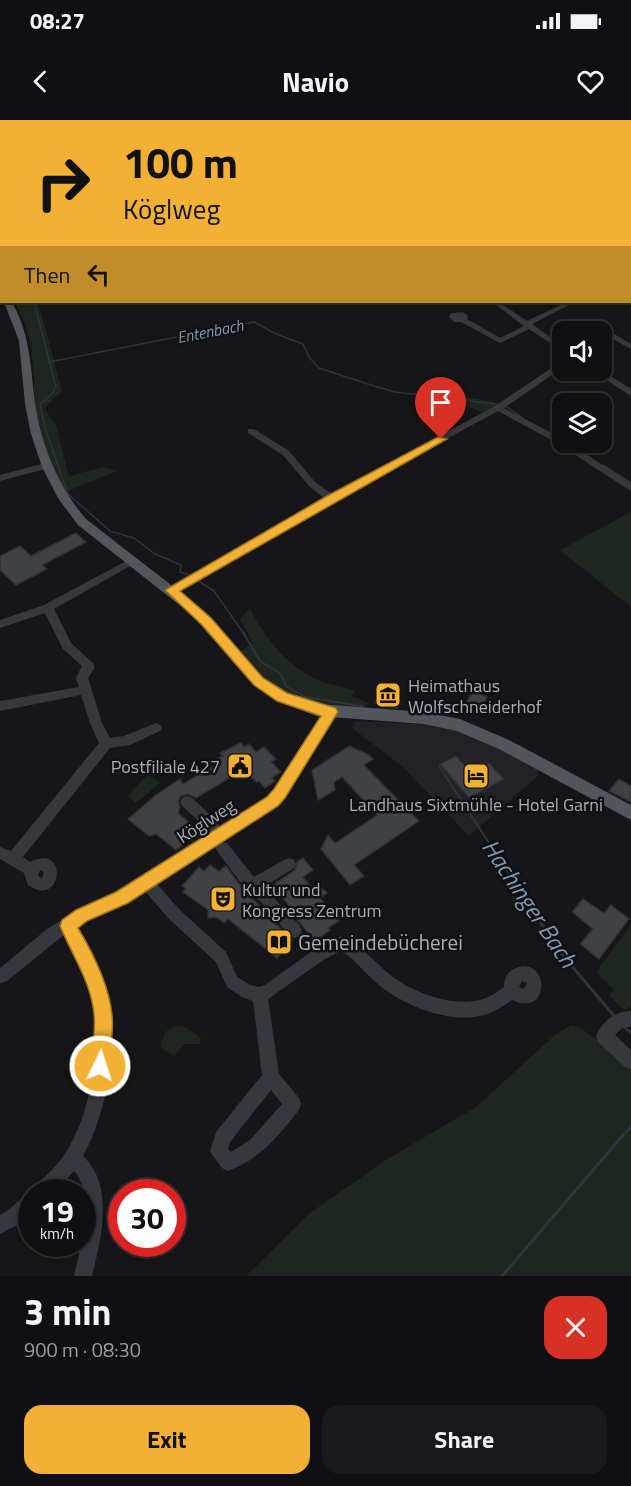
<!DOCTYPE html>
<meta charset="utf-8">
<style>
:root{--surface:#101012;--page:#19191b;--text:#f1f3f6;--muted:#9c9d9f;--line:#303032;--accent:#f2b134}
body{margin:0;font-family:"Titillium Web",sans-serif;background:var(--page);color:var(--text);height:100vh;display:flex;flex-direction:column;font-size:22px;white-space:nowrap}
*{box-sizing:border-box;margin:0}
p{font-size:20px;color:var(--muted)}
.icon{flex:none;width:33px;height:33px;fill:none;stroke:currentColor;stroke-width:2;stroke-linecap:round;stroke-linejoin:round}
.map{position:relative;height:1156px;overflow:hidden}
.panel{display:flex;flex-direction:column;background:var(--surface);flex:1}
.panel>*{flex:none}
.banner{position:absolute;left:0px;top:0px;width:632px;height:183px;box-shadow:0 3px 9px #0003,0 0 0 2px var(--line);background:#f2b134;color:#111;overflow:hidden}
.tools{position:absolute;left:552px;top:201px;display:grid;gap:12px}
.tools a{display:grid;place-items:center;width:60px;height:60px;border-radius:12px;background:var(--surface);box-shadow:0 3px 9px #0003,0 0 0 2px var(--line);font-size:30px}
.speed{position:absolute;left:18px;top:1059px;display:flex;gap:12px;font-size:30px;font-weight:700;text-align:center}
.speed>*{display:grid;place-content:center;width:78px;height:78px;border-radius:50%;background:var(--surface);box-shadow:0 3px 9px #0003,0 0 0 2px var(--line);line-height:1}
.speed small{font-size:15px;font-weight:400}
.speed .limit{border:9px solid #d22;background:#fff;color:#111}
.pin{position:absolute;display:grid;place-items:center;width:51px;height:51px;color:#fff;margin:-62px -26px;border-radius:50% 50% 50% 0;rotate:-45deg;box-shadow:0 0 6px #0007}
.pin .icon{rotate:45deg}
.me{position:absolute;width:66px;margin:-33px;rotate:4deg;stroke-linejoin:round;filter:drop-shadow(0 0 4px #0008)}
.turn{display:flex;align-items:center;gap:21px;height:126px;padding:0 24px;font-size:27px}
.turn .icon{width:78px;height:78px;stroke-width:2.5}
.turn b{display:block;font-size:42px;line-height:51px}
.then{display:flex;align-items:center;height:57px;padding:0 24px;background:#0003;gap:12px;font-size:22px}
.round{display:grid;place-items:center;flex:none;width:63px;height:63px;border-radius:18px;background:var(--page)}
.summary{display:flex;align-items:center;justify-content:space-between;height:102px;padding:0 24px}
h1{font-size:36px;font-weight:700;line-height:45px}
.cta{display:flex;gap:12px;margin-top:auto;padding:12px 24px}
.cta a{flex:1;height:69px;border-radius:18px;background:var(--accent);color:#111;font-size:24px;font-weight:700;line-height:69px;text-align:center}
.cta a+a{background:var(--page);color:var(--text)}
.status{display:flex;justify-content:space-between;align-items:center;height:42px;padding:0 30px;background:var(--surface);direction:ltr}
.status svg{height:16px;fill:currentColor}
header{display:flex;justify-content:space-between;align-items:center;height:78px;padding:0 24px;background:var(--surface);font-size:27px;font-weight:700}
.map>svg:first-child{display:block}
.built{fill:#222225}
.green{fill:#1e261f}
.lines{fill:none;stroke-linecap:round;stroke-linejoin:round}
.stream-far2{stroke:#2c353c;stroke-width:1.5}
.stream-far1{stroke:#2c353c;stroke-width:2}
.stream{stroke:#2c353c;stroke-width:3}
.building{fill:#404145;stroke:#303034;stroke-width:1.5}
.minor{fill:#37383d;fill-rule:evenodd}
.major{fill:#53555c;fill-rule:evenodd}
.route{fill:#f2b134;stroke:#9d7322;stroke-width:1.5}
.labels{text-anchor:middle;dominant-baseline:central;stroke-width:5;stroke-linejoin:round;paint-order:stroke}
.far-water-label{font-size:16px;font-style:italic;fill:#7f9bb3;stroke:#111113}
.poi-label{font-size:18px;fill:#a8adb8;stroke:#111113;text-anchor:start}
.street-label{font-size:18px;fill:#a8adb8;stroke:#111113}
.near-poi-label{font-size:21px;fill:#a8adb8;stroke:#111113;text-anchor:start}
.near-water-label{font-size:24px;font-style:italic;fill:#7f9bb3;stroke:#111113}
</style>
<div class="status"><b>08:27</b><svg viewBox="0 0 49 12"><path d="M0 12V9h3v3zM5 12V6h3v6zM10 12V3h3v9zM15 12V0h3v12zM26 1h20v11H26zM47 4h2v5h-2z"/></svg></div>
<header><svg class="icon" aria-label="back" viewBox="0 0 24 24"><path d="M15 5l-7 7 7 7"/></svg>Navio<svg class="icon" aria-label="heart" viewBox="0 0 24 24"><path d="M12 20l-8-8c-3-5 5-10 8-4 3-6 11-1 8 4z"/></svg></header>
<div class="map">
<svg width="631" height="1156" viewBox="0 0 631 1156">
<rect width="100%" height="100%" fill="#161618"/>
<path class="built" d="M356,601L438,605L479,618L537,649L539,655L469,716L402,646L352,608Z"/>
<path class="green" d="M19,182H49L39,185L62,271L44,288L56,305L69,356L103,347L117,351L63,373C54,349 39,319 36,294C32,256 37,219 16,186Z
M447,274L500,283L484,293L450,280Z
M631,392V487L560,430Z
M250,488C264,518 290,549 322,562C332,565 344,567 355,570L352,576L369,583L358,591C338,589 316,587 297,580C277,573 252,549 238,533L253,523L240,499Z
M148,654L160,663L136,683L128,676Z
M631,805V885L625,891L609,875L614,870L596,852Z
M571,905L581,908L631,947V1156H246L310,1093L389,1038L476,987L556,914Z
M175,906L186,907L201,918L200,924H184L174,936L164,930L161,925L165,912Z"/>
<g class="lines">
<path class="stream-far2" d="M0,117L2,119
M34,182L56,267L52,274L40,284L45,308L68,374L110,411L134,418L155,434L181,445L180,452L192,456
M49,242L254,202L276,214L303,224L309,237L319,248L374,266L395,272L495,284
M507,287L523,298
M603,345L631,363
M197,460L214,471L244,514"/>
<path class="stream-far1" d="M243,512L260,541L281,554L286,566L305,577L361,586L364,589
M439,646L535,794"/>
<path class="stream" d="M534,793L565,838L614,896
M624,907L631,913
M502,1156L631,1006"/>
</g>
<path class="building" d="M76,413L86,422L42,445L47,449L16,465L0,450V436L20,426L31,436Z
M387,565L398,570L391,580L400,584L397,588L384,587L375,583Z
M473,571L487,577L480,591L465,585Z
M241,623L244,627L249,624L256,632L264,627L276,639L271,642L281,652L272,658L275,661L265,668L259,661L256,662L244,649L196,678L188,674L181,676L178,681L180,687L178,693L200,711L192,721L190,719L176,730L156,714L149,716L128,699L156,675L180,659L183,664L220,642L217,639L223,636L220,633Z
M349,626L367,634L373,639L364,645L419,701L354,745L364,756L350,765L321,729L328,715L335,723L377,695L342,657L334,662L335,670L318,680L312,650Z
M456,636L471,653L489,643L504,659L469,678L440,644Z
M619,659L631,666V682L609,671Z
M303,738L313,750L303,757L316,773L322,768L327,773L320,778L339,801L328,808L330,810L315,821L295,797L297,796L273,765L295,750L297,742Z
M210,745L219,751L226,746L245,772L267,792L266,795L293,820L277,838L228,799L224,803L216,797L208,798V790L183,772L186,768L182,766L199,747L204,751Z
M583,779L604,793L611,785L629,799L599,839L580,824L593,809L572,792Z"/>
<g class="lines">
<path class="minor" d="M95,0H103L93,2Z
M138,0H144L146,2H140Z
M0,21H2V25H0Z
M0,88H2V93L0,92Z
M0,139H2V143H0Z
M630,151H631V155H630Z
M492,182H499L527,201L567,182H575L532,204L562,226V231L529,209L500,223L461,202H454L449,197L451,193L463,192L468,196L467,199L500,218L524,206Z
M590,203H596L631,224V229L590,207Z
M559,243H562V248L504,288L561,318L562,322H568L631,364V371L555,322L498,291L334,380L175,473L171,474L166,470L324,378L309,366L283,335L248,313V309H254L289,331L315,362L332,374L495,286Z
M591,250H601L631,269V276Z
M49,342L52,343V347L0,361V355Z
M126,441L131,444L130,446L54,489L71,523L94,544V549L88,558L102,603L110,618L124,616L156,603L160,605L162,608L160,611L130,625L110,628L23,737L30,742C70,722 62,790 28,765L24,753L0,739V727L11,731L99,623L90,603L81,575L0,591V581L79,567L76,558L82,546L63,529L45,493L0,508V500L44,485ZM40,750L44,752L42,758L38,756Z
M331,587L335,589L337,592L285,677L277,685L220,722L227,723L254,757L284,740L289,738L294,740L296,744L294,748L264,767L300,806L302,811L300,816L295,818L290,816L260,781L247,771L217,731L215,727L217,724L156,763L179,789L226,832L237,857L250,865L259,867L265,865L315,829L341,816C361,824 372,840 388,853C411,872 450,887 480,880C489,878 497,872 504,867C504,858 508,851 516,848C549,835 552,898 512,880C502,887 491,894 479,896C447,903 403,885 379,865C365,854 356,840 341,831L325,839L268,879L279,954L299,978L301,984L299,990C277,1017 262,1038 228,1051L222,1048L210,1032L216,1012L262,955L253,881L242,877L227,867L216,842L169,799L144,770C123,784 99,794 77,807C91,830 104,856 109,883C118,929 106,995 83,1036C115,1066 101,1119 92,1156H74C80,1129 96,1074 74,1051L54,1072H32V1094L21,1103L0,1114V1095C12,1089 20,1077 32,1072L35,1066C46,1056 58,1045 66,1032C92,993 103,919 91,873C86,852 76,833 65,814L7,861L2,863H0V848L47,809L77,791L117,772L203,718L201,715L205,707L182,686L180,682L182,678L187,676L192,678L218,702L219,708L267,677L275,669L327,589ZM522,861L527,863L524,869L519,867ZM271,970L282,984L250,1020L231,1032L228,1029L230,1022Z
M631,891V907H623L615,915L631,930V949L625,947L598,922L596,916C602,902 615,891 631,891Z"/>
<path class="major" d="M630,128H631V134H630Z
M0,168L2,169V176L0,175Z
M4,182H12C31,217 30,245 35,283C41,325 59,368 86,399L202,489L253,547L263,557L287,573L318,584L424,592L460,599L511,621L631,685V700L499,629L457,611L424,604L317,596L277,581L253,565L192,495L78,405L58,378L42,347L31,314L25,284L19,221Z"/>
</g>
<path class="route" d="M438,317L447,319L180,471L211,498L263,558L287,573L336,588L338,592L285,678L278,686L128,783L87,801L78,808C93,833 109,865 112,895C114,911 110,929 109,946L107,952L100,955L94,952L91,946C92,929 96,910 94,894C91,862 72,835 60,806L62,800L76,790L116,772L267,677L274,669L321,596L277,581L254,565L202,505L165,470L327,376Z"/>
<defs>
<g id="museum-square" transform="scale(1.35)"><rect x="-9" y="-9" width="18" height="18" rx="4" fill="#f2b134" stroke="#111113"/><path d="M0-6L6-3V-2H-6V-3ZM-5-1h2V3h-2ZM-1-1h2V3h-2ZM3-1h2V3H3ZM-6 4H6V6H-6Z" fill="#111"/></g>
<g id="civic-square" transform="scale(1.35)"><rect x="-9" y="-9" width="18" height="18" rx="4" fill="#f2b134" stroke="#111113"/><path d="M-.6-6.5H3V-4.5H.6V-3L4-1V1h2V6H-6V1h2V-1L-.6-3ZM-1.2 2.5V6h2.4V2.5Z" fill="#111"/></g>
<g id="hotel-square" transform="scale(1.35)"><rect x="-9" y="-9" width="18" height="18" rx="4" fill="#f2b134" stroke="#111113"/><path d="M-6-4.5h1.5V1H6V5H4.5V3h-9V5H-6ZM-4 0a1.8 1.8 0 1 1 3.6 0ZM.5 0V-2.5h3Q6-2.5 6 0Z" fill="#111"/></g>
<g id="theatre-square" transform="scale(1.35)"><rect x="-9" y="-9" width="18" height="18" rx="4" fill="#f2b134" stroke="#111113"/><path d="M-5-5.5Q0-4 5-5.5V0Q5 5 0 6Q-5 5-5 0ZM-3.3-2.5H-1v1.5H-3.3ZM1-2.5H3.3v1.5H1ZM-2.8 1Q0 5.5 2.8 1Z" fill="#111"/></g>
<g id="library-square" transform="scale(1.35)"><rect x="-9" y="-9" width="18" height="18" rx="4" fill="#f2b134" stroke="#111113"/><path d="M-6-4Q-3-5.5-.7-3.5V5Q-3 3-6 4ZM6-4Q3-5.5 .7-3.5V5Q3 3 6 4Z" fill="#111"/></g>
</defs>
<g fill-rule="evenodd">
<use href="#museum-square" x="388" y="575"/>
<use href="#civic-square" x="240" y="646"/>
<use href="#hotel-square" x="476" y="656"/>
<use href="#theatre-square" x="223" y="779"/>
<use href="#library-square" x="279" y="822"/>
</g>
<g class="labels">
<g class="far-water-label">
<text transform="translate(210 211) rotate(-11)">Entenbach</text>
</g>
<g class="poi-label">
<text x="408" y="565">Heimathaus<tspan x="408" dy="21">Wolfschneiderhof</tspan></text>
<text x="220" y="646" text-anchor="end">Postfiliale 427</text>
<text x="476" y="684" text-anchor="middle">Landhaus Sixtmühle - Hotel Garni</text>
<text x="242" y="769">Kultur und<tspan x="242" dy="21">Kongress Zentrum</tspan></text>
</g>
<g class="street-label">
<text transform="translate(206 701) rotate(-33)">Köglweg</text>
</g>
<g class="near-poi-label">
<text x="298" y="822">Gemeindebücherei</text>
</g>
<g class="near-water-label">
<text transform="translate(530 783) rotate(56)">Hachinger Bach</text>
</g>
</g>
</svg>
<div class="tools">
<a><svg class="icon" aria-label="sound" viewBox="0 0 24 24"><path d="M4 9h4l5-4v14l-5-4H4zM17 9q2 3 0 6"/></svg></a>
<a><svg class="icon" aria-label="layers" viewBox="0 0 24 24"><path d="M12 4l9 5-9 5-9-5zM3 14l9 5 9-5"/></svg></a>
</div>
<div class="speed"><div>19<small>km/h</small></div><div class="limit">30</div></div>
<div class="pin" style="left:441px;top:319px;background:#d93025"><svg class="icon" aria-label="arrive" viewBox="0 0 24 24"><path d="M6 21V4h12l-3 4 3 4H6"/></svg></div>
<svg class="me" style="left:100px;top:946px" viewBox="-20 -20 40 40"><circle r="17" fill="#f2b134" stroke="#fff" stroke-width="3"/><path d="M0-11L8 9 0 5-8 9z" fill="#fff"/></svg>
<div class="banner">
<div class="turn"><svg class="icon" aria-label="right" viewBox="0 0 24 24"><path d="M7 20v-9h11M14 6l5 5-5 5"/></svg><div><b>100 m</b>Köglweg</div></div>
<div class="then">Then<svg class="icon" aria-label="left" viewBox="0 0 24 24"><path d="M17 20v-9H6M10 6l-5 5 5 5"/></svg></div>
</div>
</div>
<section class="panel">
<div class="summary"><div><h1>3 min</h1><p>900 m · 08:30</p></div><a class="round" style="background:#d93025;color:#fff"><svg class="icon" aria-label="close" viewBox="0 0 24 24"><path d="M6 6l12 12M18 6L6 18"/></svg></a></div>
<div class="cta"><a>Exit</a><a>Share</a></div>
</section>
